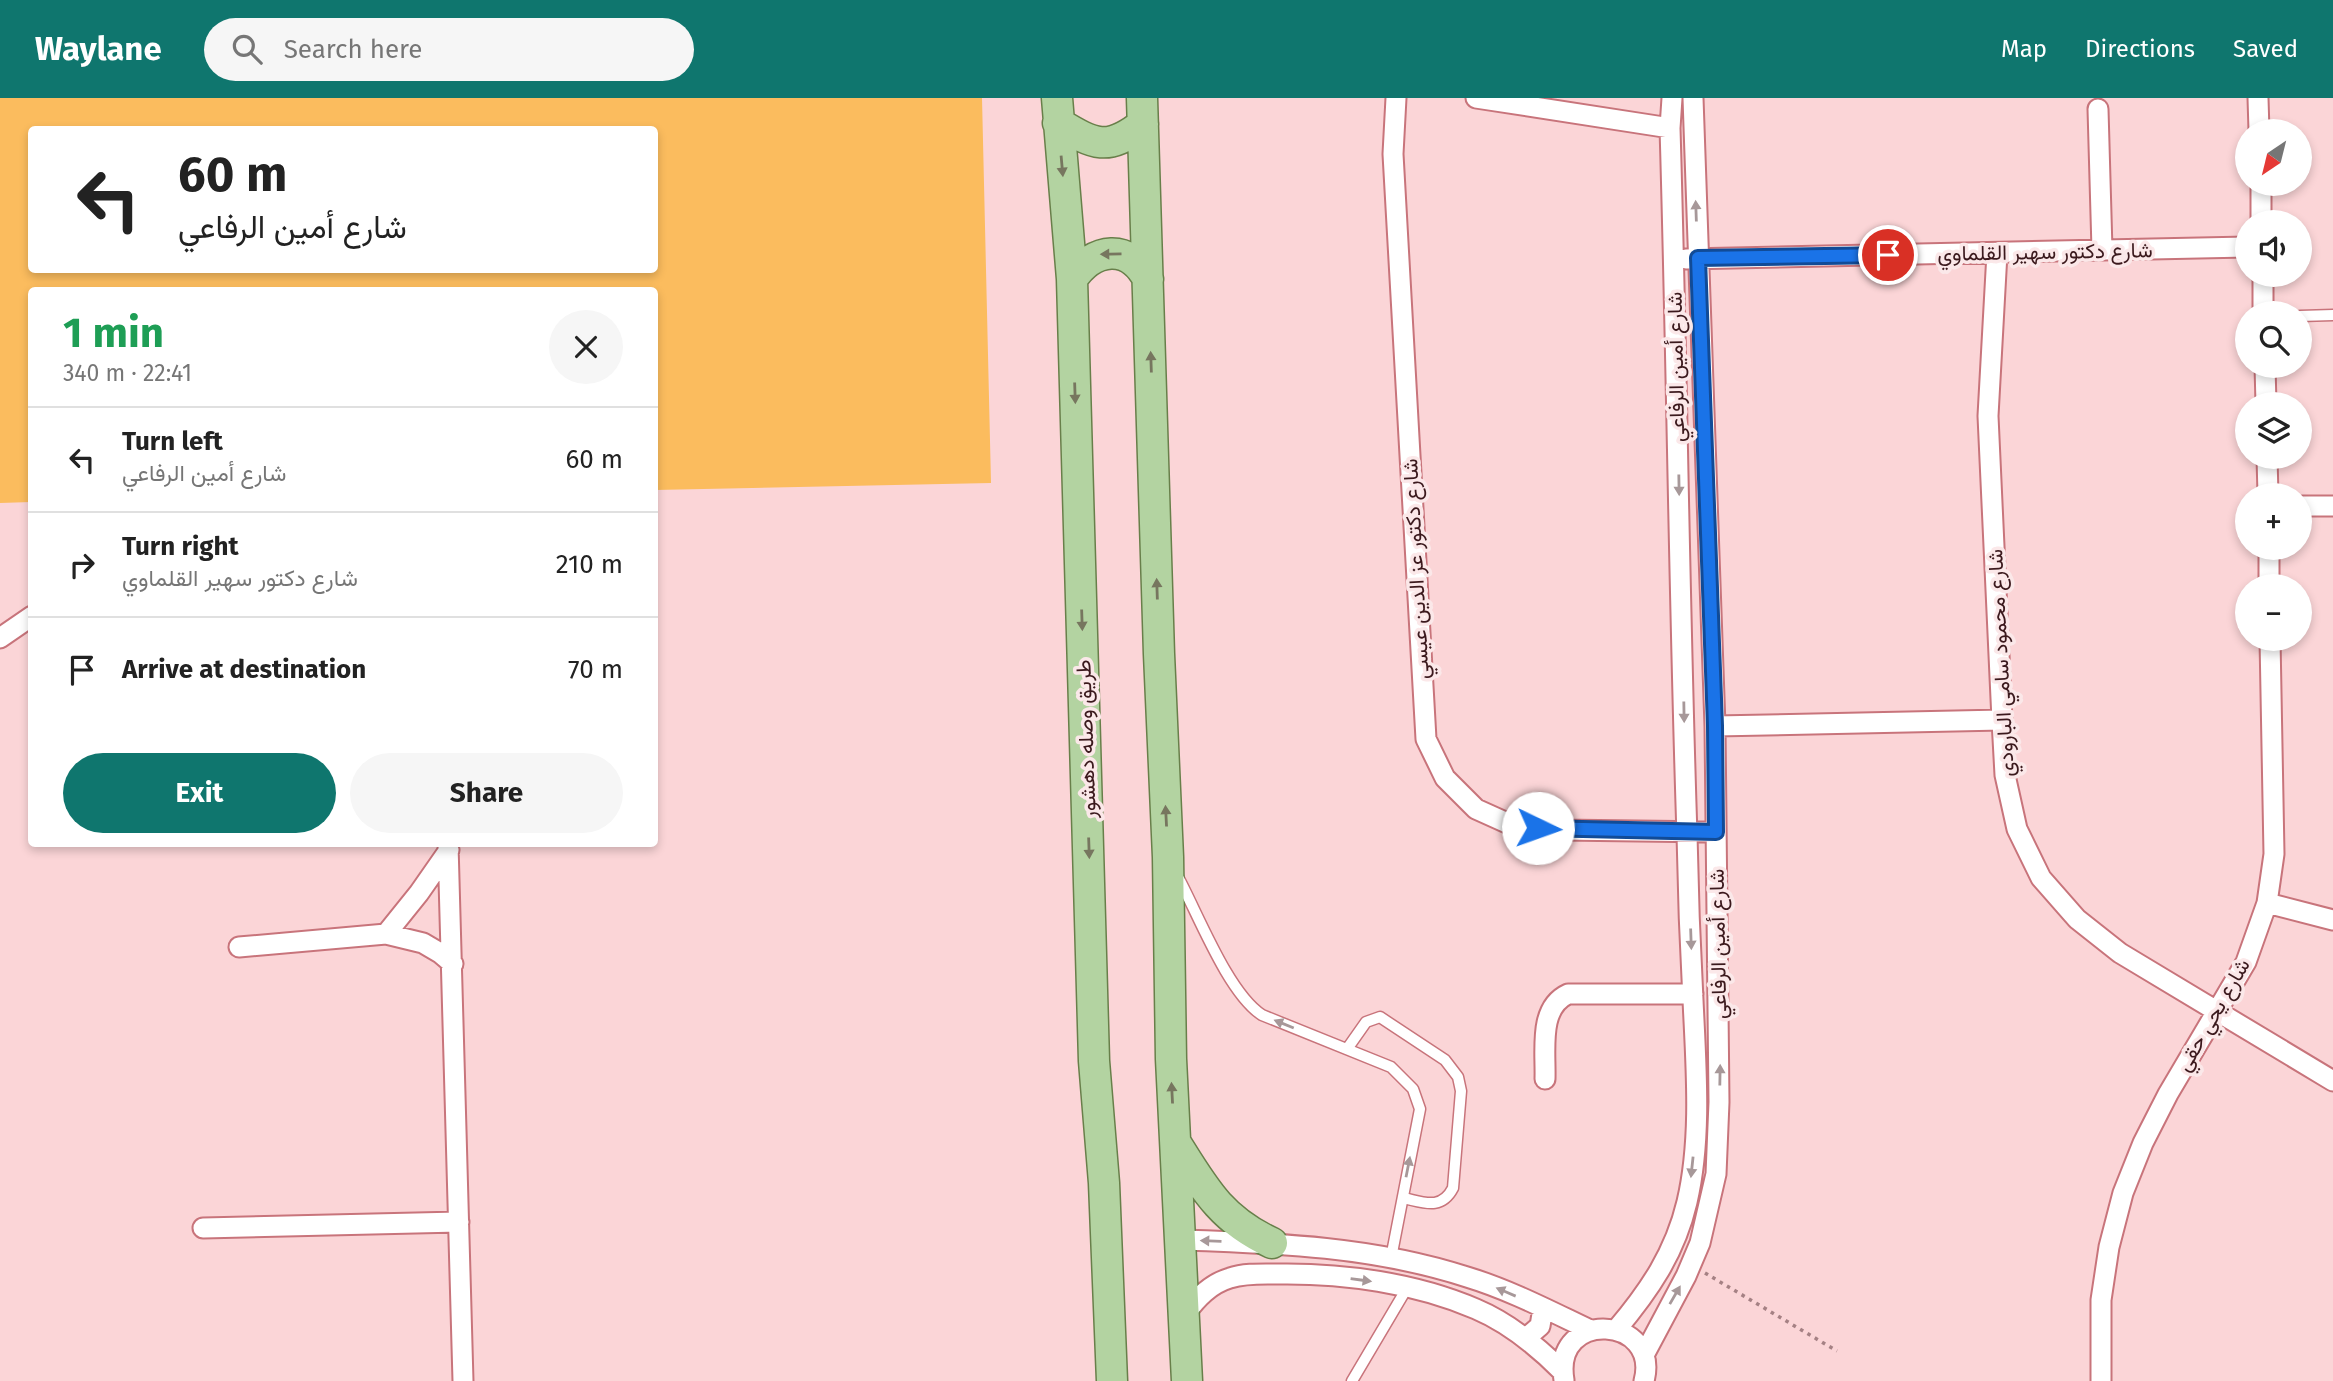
<!DOCTYPE html>
<meta charset="utf-8">
<style>
:root{--surface:#fff;--page:#f6f6f6;--text:#222;--muted:#767676;--line:#e0e0e0;--accent:#0f766e}
body{margin:0;font-family:"Fira Sans",Vazirmatn,sans-serif;background:var(--page);color:var(--text);height:100vh;display:flex;flex-direction:column;font-size:26px;white-space:nowrap}
*{box-sizing:border-box;margin:0}
p{font-size:23px;color:var(--muted)}
.icon{flex:none;width:38px;height:38px;fill:none;stroke:currentColor;stroke-width:2;stroke-linecap:round;stroke-linejoin:round}
.map{position:relative;flex:1;overflow:hidden}
.panel{position:absolute;left:28px;top:189px;width:630px;height:560px;display:flex;flex-direction:column;background:var(--surface);border-radius:7px;box-shadow:0 4px 10px #0003}
.panel>*{flex:none}
.banner{position:absolute;left:28px;top:28px;width:630px;height:147px;border-radius:7px;box-shadow:0 4px 10px #0003;background:#fff;color:var(--text);overflow:hidden}
.needle{width:46px;rotate:215deg}
.buttons{position:absolute;left:2235px;top:21px;display:grid;gap:14px}
.buttons a{display:grid;place-items:center;width:77px;height:77px;border-radius:50%;background:var(--surface);box-shadow:0 4px 10px #0003;font-size:35px}
.pin{position:absolute;display:grid;place-items:center;width:60px;height:60px;color:#fff;margin:-30px;border:4px solid #fff;border-radius:50%;box-shadow:0 2px 7px #0007}
.me{position:absolute;width:77px;margin:-38px;rotate:93deg;stroke-linejoin:round;filter:drop-shadow(0 0 5px #0008)}
.turn{display:flex;align-items:center;gap:24px;height:147px;padding:0 35px;font-size:32px}
.turn .icon{width:91px;height:91px;stroke-width:2.5}
.turn b{display:block;font-size:49px;line-height:60px}
.round{display:grid;place-items:center;flex:none;width:74px;height:74px;border-radius:37px;background:var(--page)}
.summary{display:flex;align-items:center;justify-content:space-between;height:119px;padding:0 35px}
h1{font-size:42px;font-weight:700;line-height:52px;color:#1e9e55}
.action{display:flex;gap:14px;margin-top:auto;padding:14px 35px}
.action a{flex:1;height:80px;border-radius:42px;background:var(--accent);color:#fff;font-size:28px;font-weight:700;line-height:80px;text-align:center}
.action a+a{background:var(--page);color:var(--text)}
ul{padding:0;list-style:none}
li{display:flex;align-items:center;gap:21px;height:105px;padding:0 35px;border-top:2px solid var(--line)}
li div{flex:1}
li b{display:block;font-size:26px}
li em{font-style:normal}
header{display:flex;align-items:center;gap:42px;box-sizing:border-box;height:98px;padding:0 35px;background:var(--accent);color:#fff}
header strong{font-size:33px}
nav{display:flex;gap:38px;margin-inline-start:auto;font-size:24px}
.search{width:490px;height:63px;background:var(--page);display:flex;align-items:center;gap:18px;box-sizing:border-box;padding:0 24px;border-radius:38px;color:var(--muted);font-size:26px}
.map>svg:first-child{display:block}
.green{fill:#fbbc5e;fill-rule:evenodd}
.lines{fill:none;stroke-linecap:round;stroke-linejoin:round}
.lane-casing{stroke:#c8747b;stroke-width:13}
.street-casing{stroke:#c8747b;stroke-width:23}
.primary-casing{stroke:#687f4a;stroke-width:33}
.path{stroke:#a58184;stroke-width:3.5;stroke-dasharray:3.5 5;stroke-linecap:butt}
.lane{stroke:#fff;stroke-width:10}
.street{stroke:#fff;stroke-width:19}
.primary{stroke:#b3d3a1;stroke-width:30}
.oneway{fill:#77765f}
.oneway2{fill:#a79899}
.route-casing{stroke:#114b97;stroke-width:18}
.route{stroke:#1a73e8;stroke-width:12}
.labels{text-anchor:middle;dominant-baseline:central;stroke-width:7;stroke-linejoin:round;paint-order:stroke}
.street-label{font-size:21px;fill:#3b191d;stroke:#fbe8e9}
</style>
<header>
<strong>Waylane</strong>
<div class="search"><svg class="icon" aria-label="search" viewBox="0 0 24 24"><circle cx="10" cy="10" r="6"/><path d="M15 15l6 6"/></svg>Search here</div>
<nav><a>Map</a><a>Directions</a><a>Saved</a></nav>
</header>
<div class="map">
<svg width="2333" height="1283" viewBox="0 0 2333 1283">
<rect width="100%" height="100%" fill="#fbd5d7"/>
<path class="green" d="M0,0H982L991,385L655,392L654,192H32L31,404L0,405ZM32,32H654V172H32Z"/>
<g class="lines">
<g class="lane-casing">
<path id="lane" d="M2300,218L2333,217
M1178,779C1198,816 1228,895 1262,917L1391,969L1413,991L1420,1011L1391,1160
M1347,951L1366,924L1380,919L1445,962L1458,979L1461,993L1453,1090C1441,1113 1423,1104 1403,1100
M1352,1283L1407,1190"/>
</g>
<g class="street-casing">
<path id="street" d="M1396,0L1393,56L1426,641L1445,680L1476,711L1516,729L1560,732L1716,734
M1476,0L1670,30
M2258,0L2259,33
M2098,11L2102,152
M2261,86V124
M1997,155L1988,318L2002,622L2005,677L2017,731L2041,780L2077,821L2120,855L2333,983
M1686,161L2247,149
M2263,177V215
M2265,268L2266,306
M2267,359L2268,397
M2300,408H2333
M2269,450V488
M0,540L32,518
M1715,628L2002,622
M448,746L463,1283
M2267,805L2333,822
M386,836L419,795L449,752
M239,849L386,836L423,845L440,855L453,866
M1545,981C1546,952 1538,910 1568,896H1693
M203,1130L459,1124
M1181,1142C1278,1145 1375,1149 1467,1179C1510,1192 1550,1213 1590,1232
M1185,1216C1197,1200 1210,1186 1230,1180C1245,1175 1262,1176 1278,1176C1343,1175 1416,1185 1476,1211C1509,1225 1537,1248 1562,1273
M1616,1232C1649,1193 1675,1155 1687,1104C1702,1040 1696,968 1693,902C1690,847 1688,792 1687,737C1679,501 1677,266 1670,30L1672,0
M1526,1240L1540,1228L1543,1210
M1644,1257L1686,1178L1700,1145L1716,1076L1719,1004L1715,628L1693,0
M1564,1282C1552,1210 1661,1218 1644,1283
M2101,1283V1202L2109,1149L2123,1095L2143,1045L2168,996L2246,864L2267,805L2274,756L2270,541"/>
</g>
<g class="primary-casing">
<path id="primary" d="M1057,0L1072,181L1094,963L1104,1085L1112,1283
M1142,0L1159,556L1168,759L1171,961L1187,1283
M1058,25C1095,47 1107,54 1143,26
M1072,181C1094,149 1129,145 1148,181
M1177,1047C1205,1092 1222,1122 1272,1145"/>
</g>
<path class="path" d="M1705,1175L1837,1253"/>
<use href="#lane" class="lane"/>
<use href="#street" class="street"/>
<use href="#primary" class="primary"/>
</g>
<defs><path id="oneway-solid" d="M-6-.8H1V-3.2L6.5 0L1 3.2V.8H-6Z" transform="scale(1.75)"/></defs>
<g class="oneway">
<use href="#oneway-solid" transform="translate(1062 68) rotate(85)"/>
<use href="#oneway-solid" transform="translate(1111 156) rotate(179)"/>
<use href="#oneway-solid" transform="translate(1151 264) rotate(-92)"/>
<use href="#oneway-solid" transform="translate(1075 295) rotate(88)"/>
<use href="#oneway-solid" transform="translate(1157 491) rotate(-92)"/>
<use href="#oneway-solid" transform="translate(1082 522) rotate(88)"/>
<use href="#oneway-solid" transform="translate(1166 718) rotate(-93)"/>
<use href="#oneway-solid" transform="translate(1089 750) rotate(88)"/>
<use href="#oneway-solid" transform="translate(1172 995) rotate(-93)"/>
</g>
<g class="oneway2">
<use href="#oneway-solid" transform="translate(1696 113) rotate(-92)"/>
<use href="#oneway-solid" transform="translate(1679 387) rotate(89)"/>
<use href="#oneway-solid" transform="translate(1684 614) rotate(89)"/>
<use href="#oneway-solid" transform="translate(1691 841) rotate(88)"/>
<use href="#oneway-solid" transform="translate(1284 926) rotate(-158)"/>
<use href="#oneway-solid" transform="translate(1720 977) rotate(-89)"/>
<use href="#oneway-solid" transform="translate(1408 1069) rotate(-79)"/>
<use href="#oneway-solid" transform="translate(1692 1069) rotate(96)"/>
<use href="#oneway-solid" transform="translate(1211 1143) rotate(-178)"/>
<use href="#oneway-solid" transform="translate(1361 1182) rotate(8)"/>
<use href="#oneway-solid" transform="translate(1506 1194) rotate(-157)"/>
<use href="#oneway-solid" transform="translate(1675 1197) rotate(-60)"/>
</g>
<g class="lines">
<g class="route-casing">
<path id="route" d="M1538,730L1716,734L1715,628L1698,160L1888,157"/>
</g>
<use href="#route" class="route"/>
</g>
<g class="labels">
<g class="street-label">
<text transform="translate(2045 154) rotate(-1)">شارع دكتور سهير القلماوي</text>
<text transform="translate(1676 269) rotate(-91)">شارع أمين الرفاعي</text>
<text transform="translate(1416 471) rotate(-93)">شارع دكتور عز الدين عيسي</text>
<text transform="translate(2001 565) rotate(-93)">شارع محمود سامي البارودي</text>
<text transform="translate(1086 641) rotate(-92)">طريق وصله دهشور</text>
<text transform="translate(1718 846) rotate(-91)">شارع أمين الرفاعي</text>
<text transform="translate(2213 917) rotate(-60)">شارع يحي حقي</text>
</g>
</g>
</svg>
<div class="buttons">
<a><svg class="needle" viewBox="-14 -14 28 28"><path d="M0-13l5 13h-10z" fill="#e53935"/><path d="M0 13l5-13h-10z" fill="#767676"/></svg></a>
<a><svg class="icon" aria-label="sound" viewBox="0 0 24 24"><path d="M4 9h4l5-4v14l-5-4H4zM17 9q2 3 0 6"/></svg></a>
<a><svg class="icon" aria-label="search" viewBox="0 0 24 24"><circle cx="10" cy="10" r="6"/><path d="M15 15l6 6"/></svg></a>
<a><svg class="icon" aria-label="layers" viewBox="0 0 24 24"><path d="M12 4l9 5-9 5-9-5zM3 14l9 5 9-5"/></svg></a>
<a>+</a>
<a>−</a>
</div>
<div class="pin" style="left:1888px;top:157px;background:#d93025"><svg class="icon" aria-label="arrive" viewBox="0 0 24 24"><path d="M6 21V4h12l-3 4 3 4H6"/></svg></div>
<svg class="me" style="left:1538px;top:730px" viewBox="-20 -20 40 40"><circle r="19" fill="#fff"/><path d="M0-13L10 11 0 6-10 11z" fill="#1a73e8"/></svg>
<div class="banner">
<div class="turn"><svg class="icon" aria-label="left" viewBox="0 0 24 24"><path d="M17 20v-9H6M10 6l-5 5 5 5"/></svg><div><b>60 m</b>شارع أمين الرفاعي</div></div>
</div>
<section class="panel">
<div class="summary"><div><h1>1 min</h1><p>340 m · 22:41</p></div><a class="round"><svg class="icon" aria-label="close" viewBox="0 0 24 24"><path d="M6 6l12 12M18 6L6 18"/></svg></a></div>
<ul>
<li><svg class="icon" aria-label="left" viewBox="0 0 24 24"><path d="M17 20v-9H6M10 6l-5 5 5 5"/></svg><div><b>Turn left</b><p>شارع أمين الرفاعي</p></div><em>60 m</em></li>
<li><svg class="icon" aria-label="right" viewBox="0 0 24 24"><path d="M7 20v-9h11M14 6l5 5-5 5"/></svg><div><b>Turn right</b><p>شارع دكتور سهير القلماوي</p></div><em>210 m</em></li>
<li><svg class="icon" aria-label="arrive" viewBox="0 0 24 24"><path d="M6 21V4h12l-3 4 3 4H6"/></svg><div><b>Arrive at destination</b></div><em>70 m</em></li>
</ul>
<div class="action"><a>Exit</a><a>Share</a></div>
</section>
</div>
